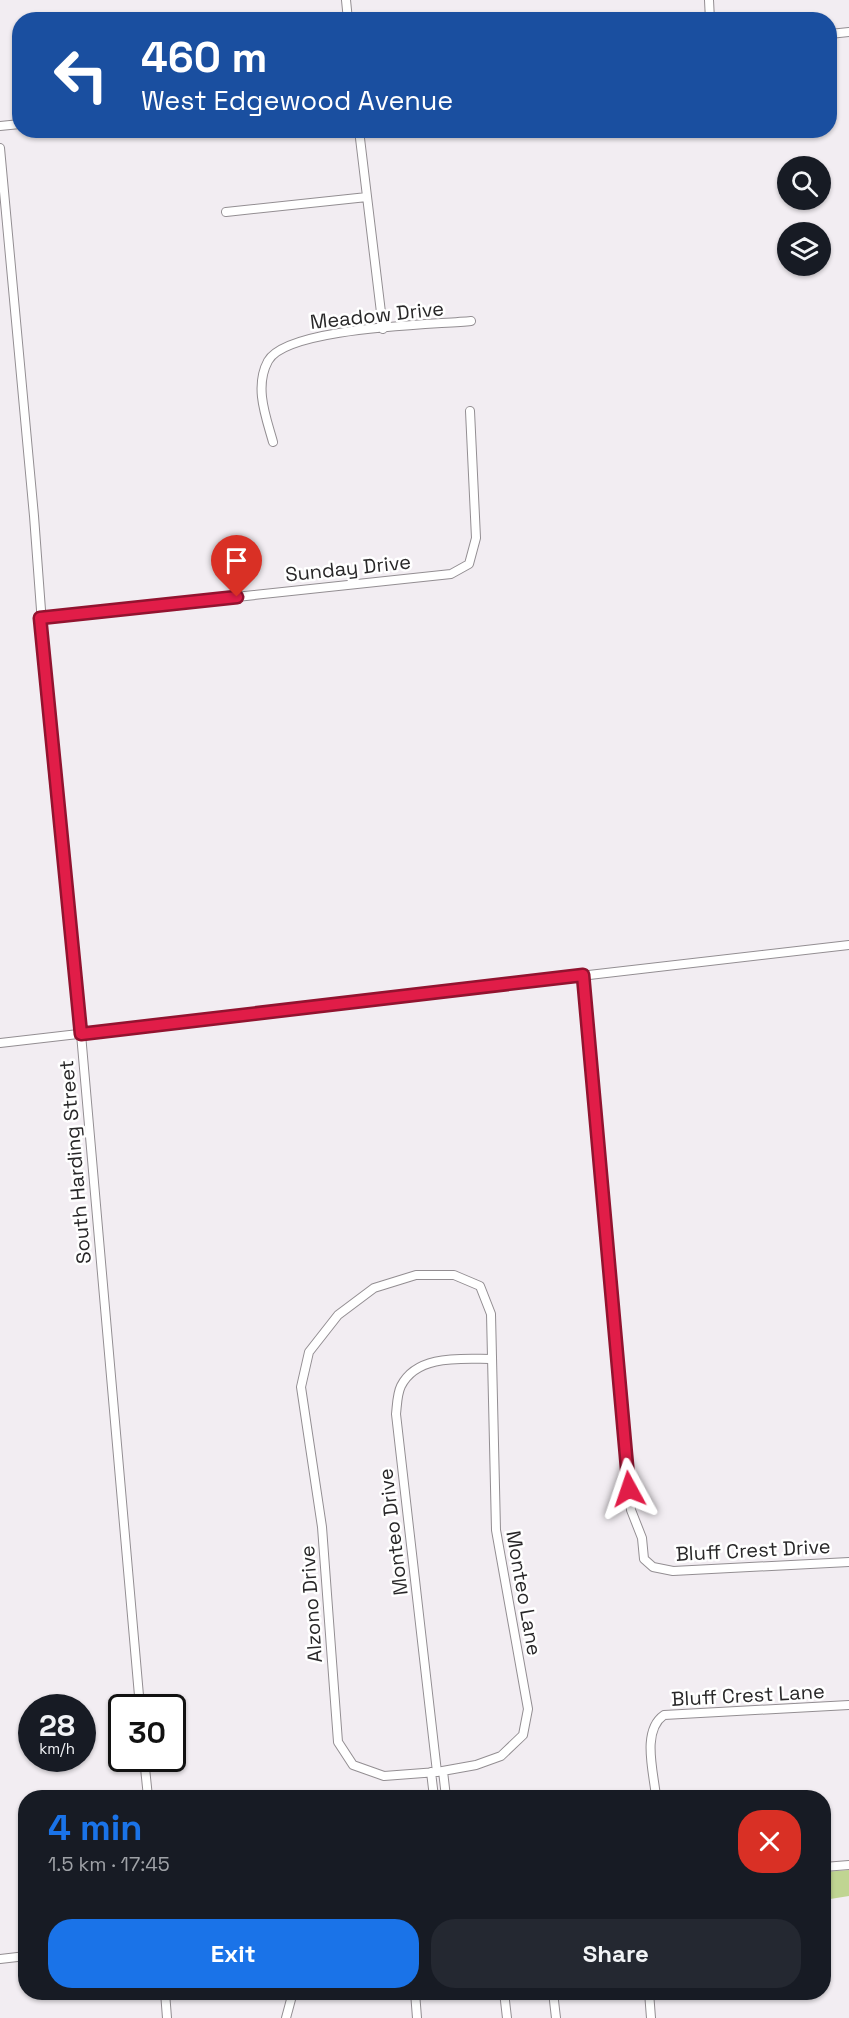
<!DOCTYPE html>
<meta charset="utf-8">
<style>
:root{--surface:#171b24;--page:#242831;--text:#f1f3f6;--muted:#9ea1a6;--accent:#1a73e8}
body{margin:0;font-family:"Space Grotesk",sans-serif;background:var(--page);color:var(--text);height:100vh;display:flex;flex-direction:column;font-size:22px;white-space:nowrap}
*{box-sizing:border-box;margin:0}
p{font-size:20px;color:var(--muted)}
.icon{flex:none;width:33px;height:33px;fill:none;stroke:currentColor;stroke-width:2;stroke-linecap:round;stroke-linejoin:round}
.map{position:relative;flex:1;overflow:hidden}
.sheet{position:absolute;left:18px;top:1790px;width:813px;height:210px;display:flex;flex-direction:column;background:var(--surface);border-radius:24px;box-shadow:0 2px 4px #0004}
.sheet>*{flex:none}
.top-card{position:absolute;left:12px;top:12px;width:825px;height:126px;border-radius:24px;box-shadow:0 2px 4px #0004;background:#1a4fa0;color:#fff;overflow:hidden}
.controls{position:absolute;left:777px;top:156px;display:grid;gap:12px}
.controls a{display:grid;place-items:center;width:54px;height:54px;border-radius:50%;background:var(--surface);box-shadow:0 2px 4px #0004;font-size:30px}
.speed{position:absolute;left:18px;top:1694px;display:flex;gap:12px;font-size:30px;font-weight:700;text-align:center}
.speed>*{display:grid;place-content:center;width:78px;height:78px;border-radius:50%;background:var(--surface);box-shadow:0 2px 4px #0004;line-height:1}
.speed small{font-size:15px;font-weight:400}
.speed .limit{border:3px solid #111;border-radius:9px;background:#fff;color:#111}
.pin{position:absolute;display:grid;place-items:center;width:51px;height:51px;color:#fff;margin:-62px -26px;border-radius:50% 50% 50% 0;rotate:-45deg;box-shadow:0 0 6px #0007}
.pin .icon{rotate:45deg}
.me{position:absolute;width:66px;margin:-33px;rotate:355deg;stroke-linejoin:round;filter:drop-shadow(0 0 4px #0008)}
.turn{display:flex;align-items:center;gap:21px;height:126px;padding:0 30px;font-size:27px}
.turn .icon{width:78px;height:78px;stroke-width:2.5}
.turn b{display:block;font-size:42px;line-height:51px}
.round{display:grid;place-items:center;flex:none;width:63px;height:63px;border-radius:24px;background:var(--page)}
.headline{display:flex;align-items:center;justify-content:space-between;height:102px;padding:0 30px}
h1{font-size:36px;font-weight:700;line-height:45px;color:var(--accent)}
.primary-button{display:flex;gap:12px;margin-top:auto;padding:12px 30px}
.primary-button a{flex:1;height:69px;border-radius:24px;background:var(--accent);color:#fff;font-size:24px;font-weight:700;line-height:69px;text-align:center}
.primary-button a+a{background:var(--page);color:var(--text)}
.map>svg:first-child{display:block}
.green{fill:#c0d592}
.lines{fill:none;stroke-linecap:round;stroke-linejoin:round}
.minor-casing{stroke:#938e92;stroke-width:10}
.minor{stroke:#fff;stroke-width:8}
.route-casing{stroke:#92132f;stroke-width:15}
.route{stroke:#e11d48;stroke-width:10}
.labels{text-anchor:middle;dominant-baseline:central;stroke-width:5;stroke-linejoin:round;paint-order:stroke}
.street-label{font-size:20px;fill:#282728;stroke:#fff}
</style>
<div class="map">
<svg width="849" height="2018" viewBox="0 0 849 2018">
<rect width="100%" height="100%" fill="#f2edf2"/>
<path class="green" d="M849,1870V1896L824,1900V1872Z"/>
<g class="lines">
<g class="minor-casing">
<path id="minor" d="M346,0L348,20
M709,0L710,20
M830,34L849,32
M0,126L20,124
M359,130L383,329
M0,148L34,516L53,771L81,1034L140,1707
M226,212L367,197
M273,442C266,417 254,387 268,361C287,327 431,325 471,321
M40,618L451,574L469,564L476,538L470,411
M583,975L631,1510L642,1538L644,1559L653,1567L673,1571L849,1562
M0,1043L849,945
M416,1275H454L480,1286L491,1314L496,1530L528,1709L523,1735L501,1756L476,1765L437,1772L384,1776L353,1765L338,1742L322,1527L301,1387L309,1352L338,1315L374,1288Z
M144,1758L148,1797
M443,1771L446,1797
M431,1772L434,1797
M437,1772L396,1414C397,1406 397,1394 401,1386C417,1354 462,1359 491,1359
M656,1797C654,1773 641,1731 664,1715L849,1705
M824,1867L849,1865
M0,1959L26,1956
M165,1992L167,2018
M415,1992L417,2018
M504,1992L507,2018
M553,1992L556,2018
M649,1992L651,2018
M286,2018L293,1992"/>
</g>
<use href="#minor" class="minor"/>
</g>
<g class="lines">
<g class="route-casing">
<path id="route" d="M237,597L40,618L81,1034L583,975L629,1489"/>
</g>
<use href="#route" class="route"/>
</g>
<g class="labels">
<g class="street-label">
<text transform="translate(377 315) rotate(-6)">Meadow Drive</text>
<text transform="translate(348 568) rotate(-6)">Sunday Drive</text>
<text transform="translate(75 1162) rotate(-95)">South Harding Street</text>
<text transform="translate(393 1532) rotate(-97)">Monteo Drive</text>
<text transform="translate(753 1550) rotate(-3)">Bluff Crest Drive</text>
<text transform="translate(524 1593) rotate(80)">Monteo Lane</text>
<text transform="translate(311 1604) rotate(-94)">Alzono Drive</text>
<text transform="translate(748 1695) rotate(-3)">Bluff Crest Lane</text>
</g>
</g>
</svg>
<div class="controls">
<a><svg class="icon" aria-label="search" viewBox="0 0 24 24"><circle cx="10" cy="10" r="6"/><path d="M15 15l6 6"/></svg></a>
<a><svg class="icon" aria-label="layers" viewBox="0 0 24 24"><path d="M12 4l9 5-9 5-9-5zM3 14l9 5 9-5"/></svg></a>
</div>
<div class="speed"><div>28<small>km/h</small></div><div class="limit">30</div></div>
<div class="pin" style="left:237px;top:597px;background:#d93025"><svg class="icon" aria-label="arrive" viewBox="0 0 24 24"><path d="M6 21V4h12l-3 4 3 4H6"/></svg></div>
<svg class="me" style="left:629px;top:1489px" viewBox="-20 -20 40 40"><path d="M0-17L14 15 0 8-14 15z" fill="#e11d48" stroke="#fff" stroke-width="4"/></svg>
<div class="top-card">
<div class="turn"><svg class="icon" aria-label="left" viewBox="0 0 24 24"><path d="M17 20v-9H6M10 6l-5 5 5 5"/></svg><div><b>460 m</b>West Edgewood Avenue</div></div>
</div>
<section class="sheet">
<div class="headline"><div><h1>4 min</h1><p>1.5 km · 17:45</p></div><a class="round" style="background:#d93025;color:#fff"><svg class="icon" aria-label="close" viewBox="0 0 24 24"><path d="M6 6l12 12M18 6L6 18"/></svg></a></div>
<div class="primary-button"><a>Exit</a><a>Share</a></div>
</section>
</div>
